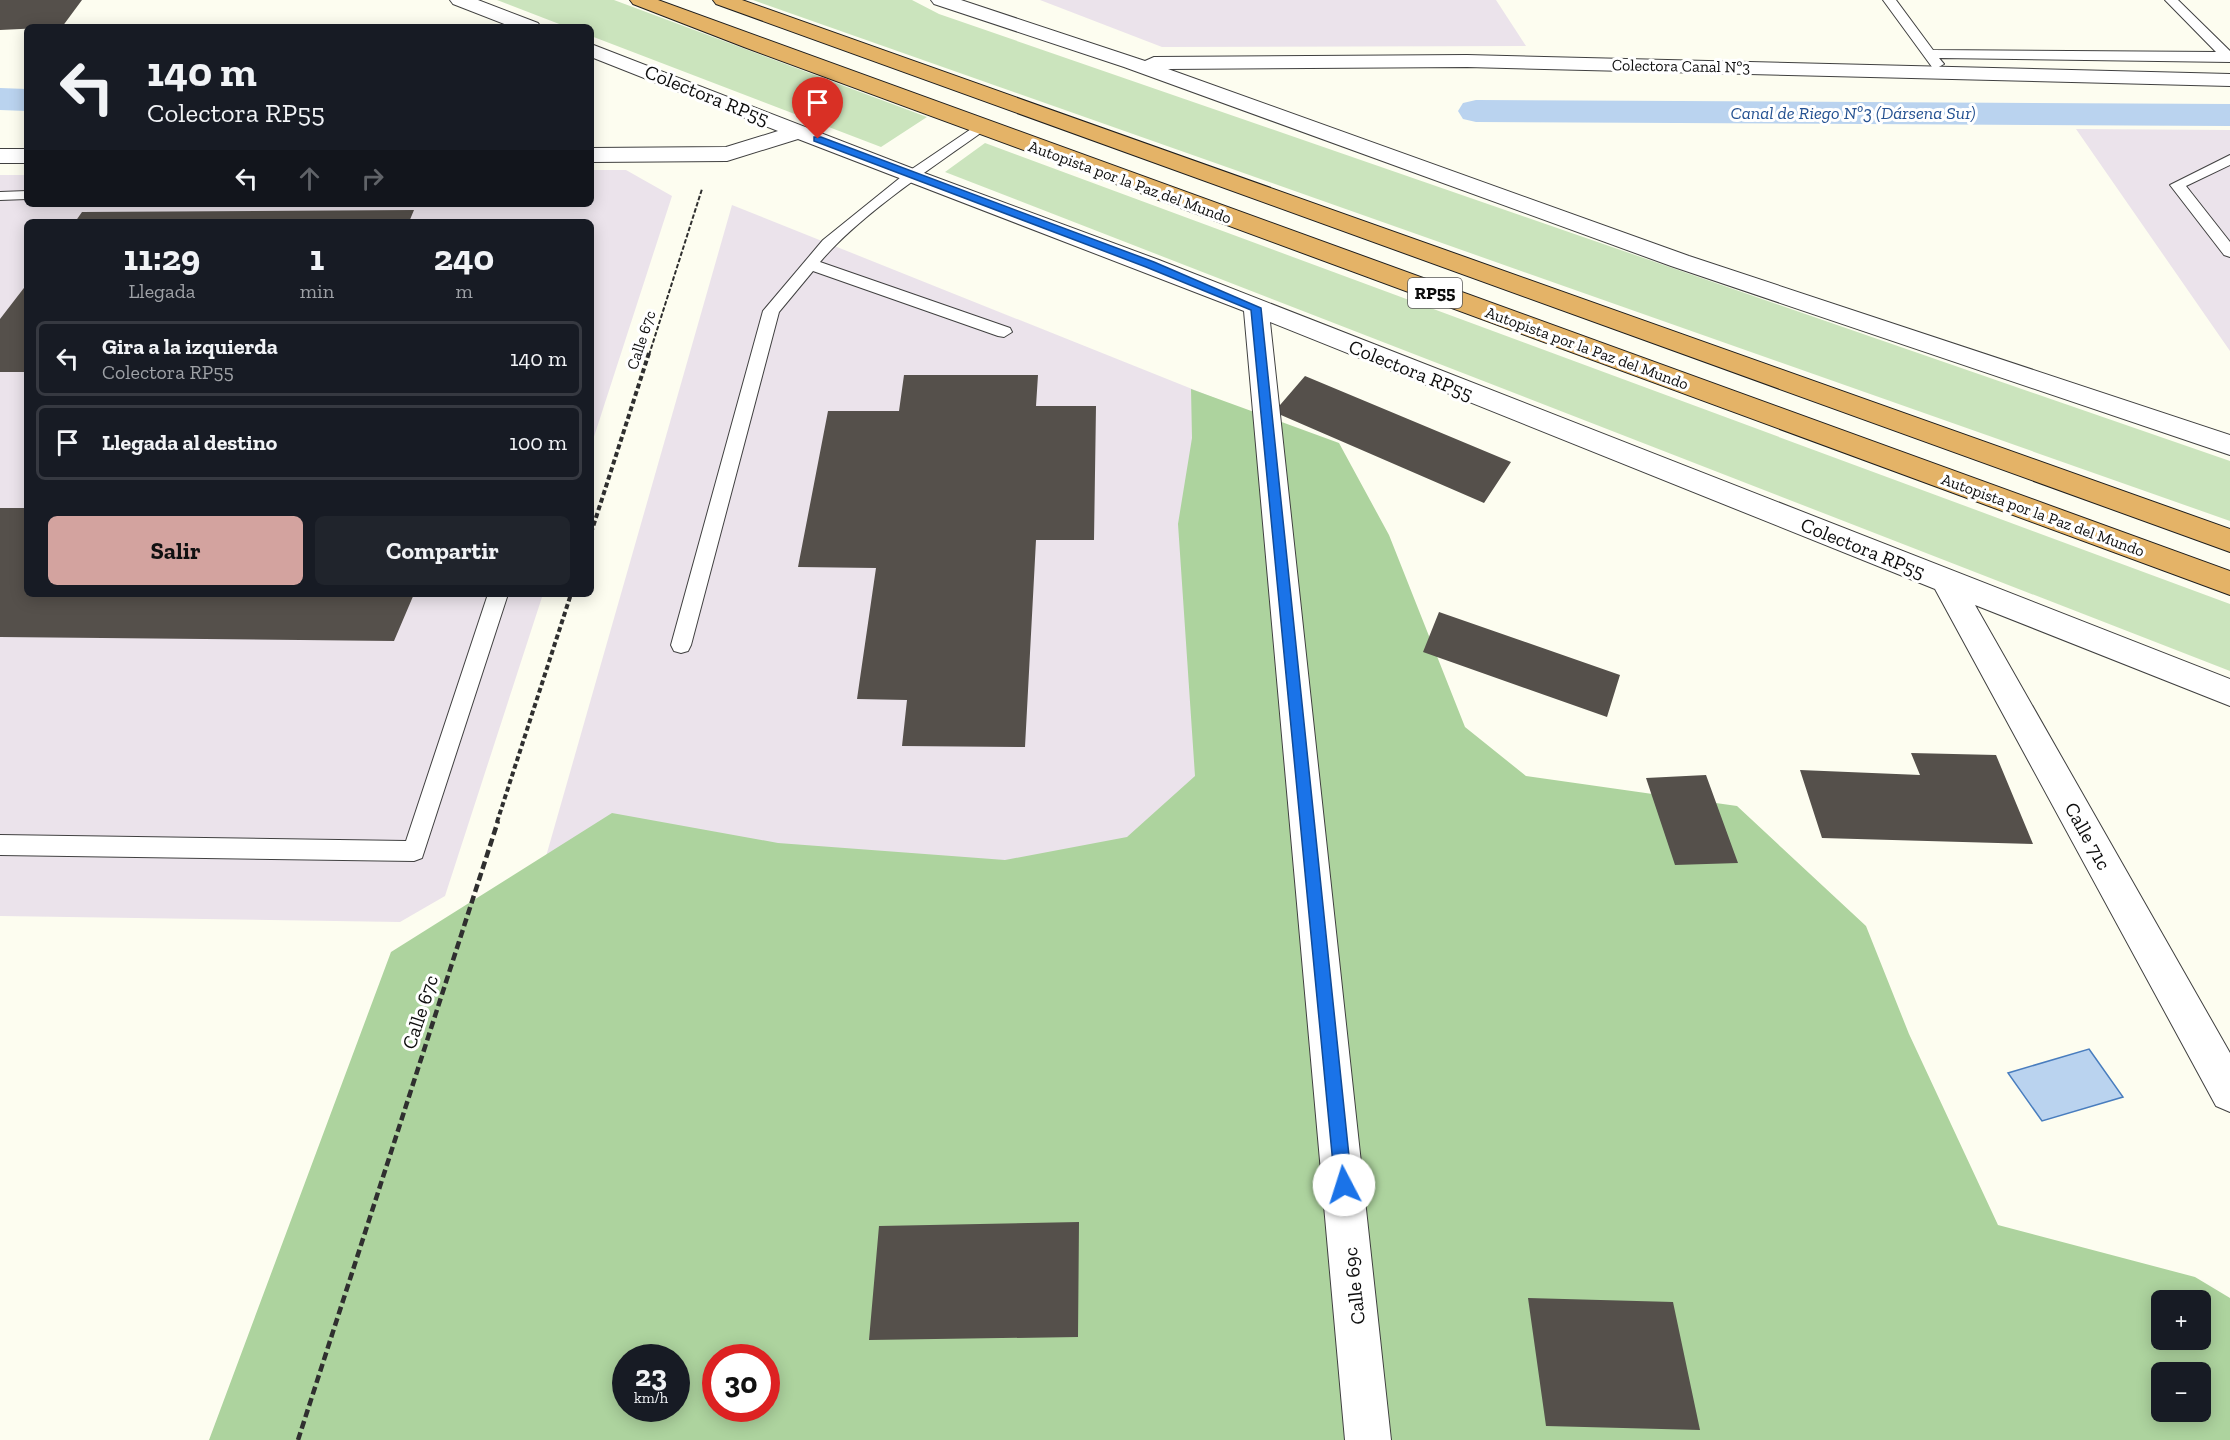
<!DOCTYPE html>
<html lang="es">
<meta charset="utf-8">
<style>
:root{--surface:#171b24;--page:#20242c;--text:#f1f3f6;--muted:#9ea1a6;--line:#363941;--accent:#d3a39f}
body{margin:0;font-family:"Zilla Slab",serif;background:var(--page);color:var(--text);height:100vh;display:flex;flex-direction:column;font-size:22px;white-space:nowrap}
*{box-sizing:border-box;margin:0}
p{font-size:20px;color:var(--muted)}
.icon{flex:none;width:33px;height:33px;fill:none;stroke:currentColor;stroke-width:2;stroke-linecap:round;stroke-linejoin:round}
.map{position:relative;flex:1;overflow:hidden}
.drawer{position:absolute;left:24px;top:219px;width:570px;height:378px;display:flex;flex-direction:column;background:var(--surface);border-radius:9px;box-shadow:0 3px 15px #0003}
.drawer>*{flex:none}
.guide{position:absolute;left:24px;top:24px;width:570px;height:183px;border-radius:9px;box-shadow:0 3px 15px #0003;background:#171b24;color:var(--text);overflow:hidden}
.fabs{position:absolute;left:2151px;top:1290px;display:grid;gap:12px}
.fabs a{display:grid;place-items:center;width:60px;height:60px;border-radius:9px;background:var(--surface);box-shadow:0 3px 15px #0003;font-size:30px}
.speed{position:absolute;left:612px;top:1344px;display:flex;gap:12px;font-size:30px;font-weight:700;text-align:center}
.speed>*{display:grid;place-content:center;width:78px;height:78px;border-radius:50%;background:var(--surface);box-shadow:0 3px 15px #0003;line-height:1}
.speed small{font-size:15px;font-weight:400}
.speed .limit{border:9px solid #d22;background:#fff;color:#111}
.pin{position:absolute;display:grid;place-items:center;width:51px;height:51px;color:#fff;margin:-62px -26px;border-radius:50% 50% 50% 0;rotate:-45deg;box-shadow:0 0 6px #0007}
.pin .icon{rotate:45deg}
.me{position:absolute;width:66px;margin:-33px;rotate:355deg;stroke-linejoin:round;filter:drop-shadow(0 0 4px #0008)}
.turn{display:flex;align-items:center;gap:21px;height:126px;padding:0 24px;font-size:27px}
.turn .icon{width:78px;height:78px;stroke-width:2.5}
.turn b{display:block;font-size:42px;line-height:51px}
.lanes{display:flex;align-items:center;height:57px;padding:0 24px;background:#0003;justify-content:center;gap:30px;direction:ltr}
.lanes .off{opacity:.35}
.eta{display:flex;justify-content:space-evenly;align-items:center;height:102px;text-align:center}
.eta b{font-size:36px;font-weight:700;line-height:42px}
.button{display:flex;gap:12px;margin-top:auto;padding:12px 24px}
.button a{flex:1;height:69px;border-radius:9px;background:var(--accent);color:#111;font-size:24px;font-weight:700;line-height:69px;text-align:center}
.button a+a{background:var(--page);color:var(--text)}
ul{padding:0;list-style:none}
li{display:flex;align-items:center;gap:18px;height:75px;margin:0 12px 9px;padding:0 12px;border:3px solid var(--line);border-radius:9px}
li div{flex:1}
li b{display:block;font-size:22px}
li em{font-style:normal}
.map>svg:first-child{display:block}
.industrial{fill:#ebe3eb}
.green{fill:#cbe4bd}
.forest{fill:#add39e;fill-rule:evenodd}
.water{fill:#bad3ef;stroke:#497dbe;stroke-width:1.5}
.lines{fill:none;stroke-linecap:round;stroke-linejoin:round}
.canal{fill:#bad3ef;fill-rule:evenodd}
.building{fill:#55504b}
.lane-casing{stroke:#404040;stroke-width:2}
.street-casing{stroke:#404040;stroke-width:2}
.highway-casing{stroke:#1e1e1e;stroke-width:2}
.path-far2{stroke:#2f2f2f;stroke-width:2;stroke-dasharray:4.5 2;stroke-linecap:butt}
.path-far1{stroke:#2f2f2f;stroke-width:4;stroke-dasharray:5 3;stroke-linecap:butt}
.path{stroke:#2f2f2f;stroke-width:4.5;stroke-dasharray:8 4;stroke-linecap:butt}
.lane{fill:#fff;fill-rule:evenodd}
.street{fill:#fff;fill-rule:evenodd}
.highway{fill:#e4b367;fill-rule:evenodd}
.route{fill:#1a73e8;stroke:#114b97;stroke-width:1.5}
.labels{text-anchor:middle;dominant-baseline:central;stroke-width:6;stroke-linejoin:round;paint-order:stroke}
.far-street-label{font-size:16px;fill:#0d0d0d;stroke:#fff}
.far-water-label{font-size:18px;font-style:italic;fill:#245191;stroke:#fff}
.shield{fill:#fff;stroke:#565656;stroke-width:1.5}
.shield-label{font-size:18px;font-weight:bold;fill:#0d0d0d}
.street-label{font-size:20px;fill:#0d0d0d;stroke:#fff}
</style>
<div class="map">
<svg width="2230" height="1440" viewBox="0 0 2230 1440">
<rect width="100%" height="100%" fill="#fdfdf0"/>
<path class="industrial" d="M1040,0H1496L1526,46L1162,47Z
M2076,129L2230,130V351Z
M591,170H626L672,196L591,446V222H27V594H543L445,896L400,922L0,916V175H27V204H591Z
M732,205L1222,401L1275,941L523,937Z"/>
<path class="green" d="M497,0H614L927,117L881,147L591,36V27H567Z
M753,0H912L939,14L2230,461V521Z
M985,143L2230,604V671L945,172Z"/>
<path class="forest" d="M1191,389L1339,443L1389,535L1465,727L1526,776L1737,806L1866,926L1909,1034L1998,1225L2195,1277L2230,1298V1440H209L391,952L612,813L778,843L1005,860L1127,837L1195,776L1178,524L1192,438ZM2162,1300H2200V1340H2162ZM626,1358H676V1408H626ZM716,1358H766V1408H716ZM2162,1372H2200V1412H2162Z"/>
<path class="water" d="M2089,1049L2123,1097L2042,1121L2008,1073Z"/>
<g class="lines">
<path class="canal" d="M0,88L27,89V111L0,110Z
M1476,100L2230,104V126L1476,122L1463,119L1458,111L1463,103Z"/>
</g>
<path class="building" d="M0,0H82L62,27L0,30Z
M414,210L409,222H75L82,212Z
M27,284V372H0V319Z
M904,375H1038L1036,406H1096L1094,540H1036L1025,747L902,746L907,700L857,699L876,568L798,567L828,411H899Z
M1305,376L1511,462L1484,503L1274,412Z
M0,508H27V594H414L394,641L0,637Z
M1439,612L1620,675L1607,717L1423,652Z
M1911,753L1996,755L2033,844L1822,838L1800,770L1920,775Z
M1706,775L1738,863L1675,865L1646,778Z
M1079,1222L1078,1337L869,1340L879,1226Z
M1528,1298L1673,1302L1700,1430L1546,1426Z"/>
<g class="lines">
<g class="lane-casing">
<path id="lane" d="M1883,0H1896L1933,50L2216,52L2165,0H2178L2230,51V62L1939,58L1944,64L1937,68L1932,67Z
M980,123L985,124V130C933,167 861,214 820,262L1010,328L1012,332L1004,337L998,336L813,271L779,312L691,645L688,651L681,653L674,651L671,645L763,311L823,240L906,173Z
M2230,155V165L2186,186L2230,242V257L2224,255L2170,185Z
M27,191V199L0,200V192Z
M488,594H508L422,858L414,861L0,855V835L406,841Z"/>
</g>
<g class="street-casing">
<path id="street" d="M450,0H478L538,23L541,27H512L453,4Z
M931,0H961L1145,61L1154,57L1467,55L2230,74V86L1467,67L1168,69L1689,256L2230,435V455L1671,266L1124,67L934,4Z
M591,44L919,171L1159,260L2230,679V706L1975,605L2230,1053V1112L2216,1106L1935,589L1270,322L1391,1440H1345L1244,311L798,139L727,161L591,162V148L726,147L778,131L591,57Z
M0,149H27V163H0Z"/>
</g>
<g class="highway-casing">
<path id="highway" d="M630,0H658L2230,571V595L744,47L633,4Z
M713,0H742L2230,529V552L716,4Z"/>
</g>
<path class="path-far2" d="M649,355L702,189"/>
<path class="path-far1" d="M591,533L649,353
M497,822L571,594"/>
<path class="path" d="M298,1440L498,821"/>
<use href="#lane" class="lane"/>
<use href="#street" class="street"/>
<use href="#highway" class="highway"/>
</g>
<path class="route" d="M814,137H821L1154,262L1261,308L1352,1185L1350,1191L1344,1194L1337,1191L1335,1185L1251,310L1146,267L814,141Z"/>
<g class="labels">
<g class="far-street-label">
<text transform="translate(1681 66) rotate(1)">Colectora Canal Nº3</text>
<text transform="translate(1130 182) rotate(20)">Autopista por la Paz del Mundo</text>
<text transform="translate(641 340) rotate(-72)">Calle 67c</text>
<text transform="translate(1587 348) rotate(20)">Autopista por la Paz del Mundo</text>
<text transform="translate(2043 515) rotate(20)">Autopista por la Paz del Mundo</text>
</g>
<g class="far-water-label">
<text x="1853" y="113">Canal de Riego Nº3 (Dársena Sur)</text>
</g>
<rect class="shield" x="1408" y="278" width="54" height="30" rx="4.5"/>
<g class="shield-label">
<text x="1435" y="293">RP55</text>
</g>
<g class="street-label">
<text transform="translate(707 95) rotate(22)">Colectora RP55</text>
<text transform="translate(1411 370) rotate(22)">Colectora RP55</text>
<text transform="translate(1863 548) rotate(22)">Colectora RP55</text>
<text transform="translate(2088 836) rotate(61)">Calle 71c</text>
<text transform="translate(420 1012) rotate(-72)">Calle 67c</text>
<text transform="translate(1354 1286) rotate(-96)">Calle 69c</text>
</g>
</g>
</svg>
<div class="fabs">
<a>+</a>
<a>−</a>
</div>
<div class="speed"><div>23<small>km/h</small></div><div class="limit">30</div></div>
<div class="pin" style="left:818px;top:139px;background:#d93025"><svg class="icon" aria-label="arrive" viewBox="0 0 24 24"><path d="M6 21V4h12l-3 4 3 4H6"/></svg></div>
<svg class="me" style="left:1344px;top:1185px" viewBox="-20 -20 40 40"><circle r="19" fill="#fff"/><path d="M0-13L10 11 0 6-10 11z" fill="#1a73e8"/></svg>
<div class="guide">
<div class="turn"><svg class="icon" aria-label="left" viewBox="0 0 24 24"><path d="M17 20v-9H6M10 6l-5 5 5 5"/></svg><div><b>140 m</b>Colectora RP55</div></div>
<div class="lanes"><svg class="icon" aria-label="left" viewBox="0 0 24 24"><path d="M17 20v-9H6M10 6l-5 5 5 5"/></svg><svg class="icon off" aria-label="ahead" viewBox="0 0 24 24"><path d="M12 20V5M6 11l6-6 6 6"/></svg><svg class="icon off" aria-label="right" viewBox="0 0 24 24"><path d="M7 20v-9h11M14 6l5 5-5 5"/></svg></div>
</div>
<section class="drawer">
<div class="eta">
<div><b>11:29</b><p>Llegada</p></div>
<div><b>1</b><p>min</p></div>
<div><b>240</b><p>m</p></div>
</div>
<ul>
<li><svg class="icon" aria-label="left" viewBox="0 0 24 24"><path d="M17 20v-9H6M10 6l-5 5 5 5"/></svg><div><b>Gira a la izquierda</b><p>Colectora RP55</p></div><em>140 m</em></li>
<li><svg class="icon" aria-label="arrive" viewBox="0 0 24 24"><path d="M6 21V4h12l-3 4 3 4H6"/></svg><div><b>Llegada al destino</b></div><em>100 m</em></li>
</ul>
<div class="button"><a>Salir</a><a>Compartir</a></div>
</section>
</div>
